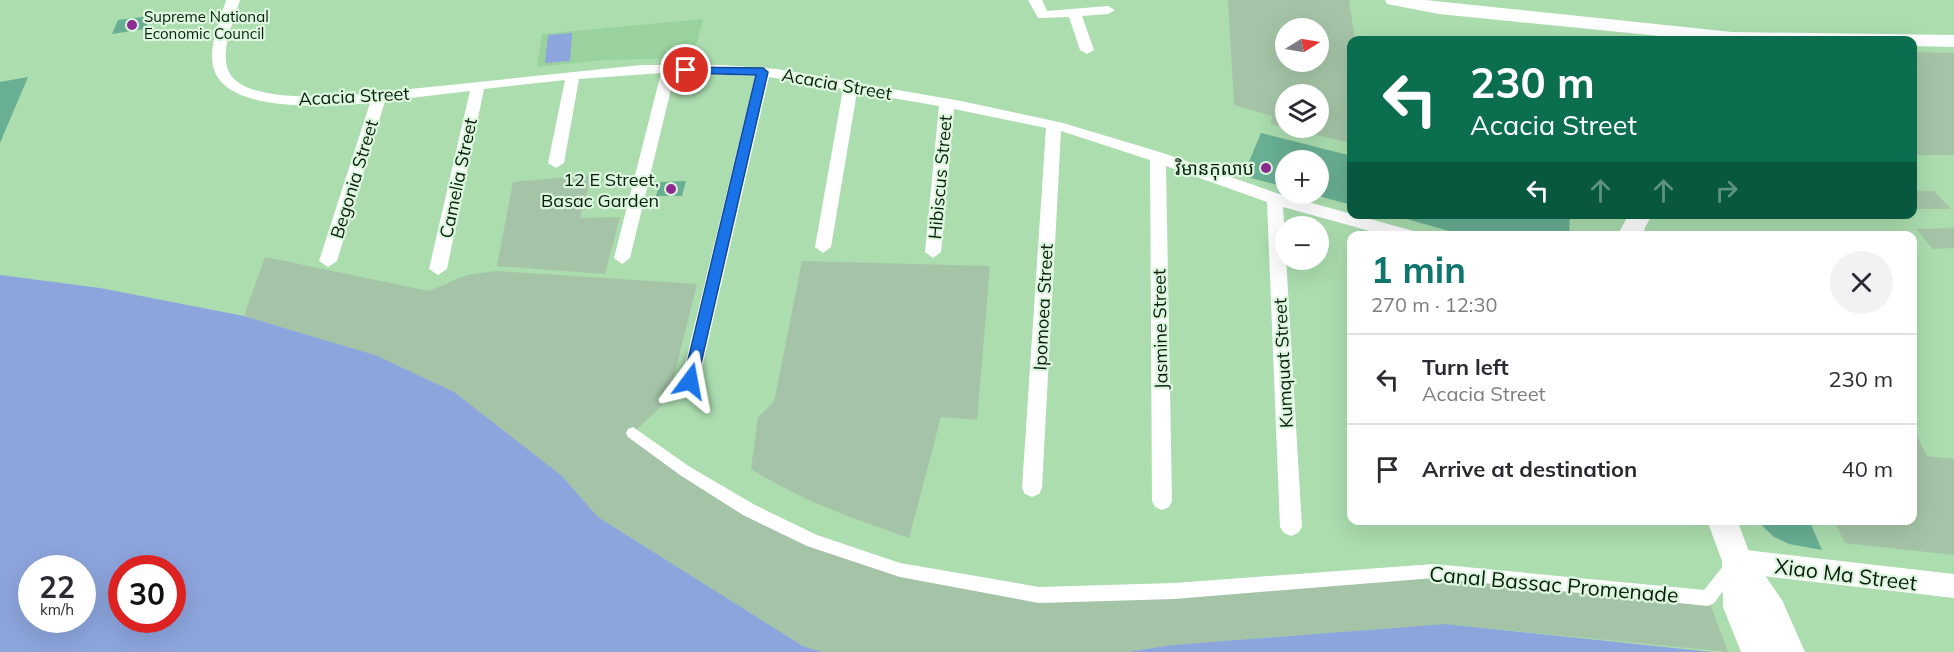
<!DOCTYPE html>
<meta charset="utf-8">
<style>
:root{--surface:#fff;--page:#f2f2f3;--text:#2b2b33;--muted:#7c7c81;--line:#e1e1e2;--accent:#0f766e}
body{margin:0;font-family:Mulish,"Noto Sans Khmer",sans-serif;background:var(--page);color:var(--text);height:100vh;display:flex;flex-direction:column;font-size:22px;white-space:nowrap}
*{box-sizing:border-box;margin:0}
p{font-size:20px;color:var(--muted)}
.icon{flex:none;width:33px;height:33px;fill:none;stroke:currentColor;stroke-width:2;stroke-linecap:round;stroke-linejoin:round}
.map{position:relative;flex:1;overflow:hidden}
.drawer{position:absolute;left:1347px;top:231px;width:570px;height:294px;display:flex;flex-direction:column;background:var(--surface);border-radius:12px;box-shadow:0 6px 24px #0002}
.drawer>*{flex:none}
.hud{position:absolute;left:1347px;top:36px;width:570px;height:183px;border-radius:12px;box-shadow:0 6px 24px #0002;background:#0b6e4f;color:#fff;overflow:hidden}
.needle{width:39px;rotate:79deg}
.fabs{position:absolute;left:1275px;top:18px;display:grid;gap:12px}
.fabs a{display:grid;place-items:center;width:54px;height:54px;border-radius:50%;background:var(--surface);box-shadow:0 6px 24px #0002;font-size:30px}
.speed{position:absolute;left:18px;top:555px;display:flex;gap:12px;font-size:30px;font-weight:700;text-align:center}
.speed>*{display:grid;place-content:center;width:78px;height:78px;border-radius:50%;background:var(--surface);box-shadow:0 6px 24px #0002;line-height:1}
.speed small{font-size:15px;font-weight:400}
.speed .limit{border:9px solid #d22;background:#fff;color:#111}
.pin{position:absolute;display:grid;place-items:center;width:51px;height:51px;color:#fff;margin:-26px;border:3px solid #fff;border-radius:50%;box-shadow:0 2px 6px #0007}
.me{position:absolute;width:66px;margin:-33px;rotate:13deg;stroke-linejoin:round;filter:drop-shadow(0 0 4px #0008)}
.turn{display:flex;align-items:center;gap:21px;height:126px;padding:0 24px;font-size:27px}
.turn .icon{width:78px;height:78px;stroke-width:2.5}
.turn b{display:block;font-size:42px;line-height:51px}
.lanes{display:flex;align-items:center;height:57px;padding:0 24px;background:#0003;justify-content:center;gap:30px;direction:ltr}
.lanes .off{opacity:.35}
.round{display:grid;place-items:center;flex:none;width:63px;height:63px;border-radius:32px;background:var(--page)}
.headline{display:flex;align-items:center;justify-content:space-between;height:102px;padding:0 24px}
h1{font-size:36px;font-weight:700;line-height:45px;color:var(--accent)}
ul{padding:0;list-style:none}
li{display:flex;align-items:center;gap:18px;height:90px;padding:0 24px;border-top:2px solid var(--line)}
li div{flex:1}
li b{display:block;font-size:22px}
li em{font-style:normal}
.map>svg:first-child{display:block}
.built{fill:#99d29e}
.green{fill:#a5c4a7;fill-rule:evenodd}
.water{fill:#8da5dd;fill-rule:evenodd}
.building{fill:#68af93}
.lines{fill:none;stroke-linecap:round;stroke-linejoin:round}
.pedestrian{fill:#fff;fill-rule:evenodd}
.minor{fill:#fff;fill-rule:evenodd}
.tertiary{fill:#fff;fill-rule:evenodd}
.secondary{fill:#fff;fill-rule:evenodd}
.route{fill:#1a73e8;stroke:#114b97;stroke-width:1.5}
.poi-dot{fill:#8e2a91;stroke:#ddf7df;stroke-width:2}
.labels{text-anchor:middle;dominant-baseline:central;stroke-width:4.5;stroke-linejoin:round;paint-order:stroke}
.far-poi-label{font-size:15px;fill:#0a1d0c;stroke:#ddf7df;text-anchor:start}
.street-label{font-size:18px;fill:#0a1d0c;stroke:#ddf7df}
.poi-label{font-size:18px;fill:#0a1d0c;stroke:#ddf7df;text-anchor:end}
.near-street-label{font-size:21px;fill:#0a1d0c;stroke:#ddf7df}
</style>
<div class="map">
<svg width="1954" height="652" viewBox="0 0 1954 652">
<rect width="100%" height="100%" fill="#abddaf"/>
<path class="built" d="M703,19L697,43L688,58L603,60L537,67L542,34Z"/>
<path class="green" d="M1228,0H1349L1355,40H1352L1351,143L1286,128H1318V94H1286L1285,127L1271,124L1272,116L1234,105ZM1318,28V62H1286V28Z
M1913,52L1954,53V155H1913Z
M592,175L580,218L620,217L605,274L497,266L513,182Z
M1912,191H1934L1951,209H1913Z
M1954,228V248L1933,249L1916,229Z
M265,257L429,291L467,275L496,271L697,284L668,400L634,432L749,510L900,570L1039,595L1434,571L1708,598L1728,652L1445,624L1172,645L1127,652H822L803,646L598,517L562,476L375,355L244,316Z
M802,261L990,266L977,420L941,417L909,538C854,519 800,500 751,469L758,417L774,402Z
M1913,429L1927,456L1954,459V555L1845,543L1834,521L1912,520Z"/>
<path class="water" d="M572,33L570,61L545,63L548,35Z
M0,275L100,288L244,316L375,355L454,392L562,476L598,517L803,646L822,652H0ZM32,568H82V620H32ZM122,568H172V620H122Z
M1445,624L1712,652H1127L1172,645Z"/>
<path class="building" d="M151,16L145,29L112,34L118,20Z
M28,77L0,143V82Z
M1261,133L1352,156V205L1318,196V160H1286V187L1243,176Z
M686,181L682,196H656L660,182Z
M1404,214H1570L1569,236H1467L1403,218Z
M1756,520H1809L1822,550L1789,544L1774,537Z"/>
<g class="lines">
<path class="pedestrian" d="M633,427L690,467L755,505L817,535L900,563L1039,587L1174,583L1434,564L1704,590L1728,560L1734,558L1740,560L1742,565L1714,603L1708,606L1434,578L1174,599L1039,603L900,577L807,546L743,515L680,475L628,437L626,433L628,429Z"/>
<path class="minor" d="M226,0H240C234,21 219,51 229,72C243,102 325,97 352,95L642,65H722L777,69L961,101L1063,123L1163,153L1279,194L1417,232L1419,236H1388L1283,207L1302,527L1298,533L1291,536L1284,533L1280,527L1267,202L1166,166L1172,501L1169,507L1162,510L1155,507L1152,501L1150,160L1061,131L1042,488L1039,494L1032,497L1025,494L1022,488L1046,128L954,109L941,252L933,258L925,252L939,106L857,92L831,247L823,253L815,247L843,89L769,77L699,381L697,386L690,388L683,386L681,381L755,76L675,73L630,258L622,264L614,258L661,73L579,79L564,163L556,168L548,163L565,80L484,89L447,269L438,275L429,269L470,91L385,101L337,261L328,267L319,261L370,103C333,106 232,114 215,72C206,50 220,20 226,0Z
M1028,0H1042L1047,11L1108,6L1115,10L1108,14L1082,16L1094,50L1087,54L1080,50L1069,17L1038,18Z"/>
<path class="tertiary" d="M1737,549L1954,574V598L1737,573L1727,569L1724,561L1727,553Z"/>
<path class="secondary" d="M1385,0H1425L1732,32L1954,35V47L1912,46V40H1700L1439,14L1387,4Z
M1629,214H1652L1641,236H1617Z
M1707,520H1737L1750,554L1782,600L1805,652H1741L1723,607L1722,561Z"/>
</g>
<path class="route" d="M682,67L763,68L768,72L697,381L690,386L683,381L756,75L686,73L680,70Z"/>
<g class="poi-dot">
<circle cx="132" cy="25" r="6"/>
<circle cx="1266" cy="168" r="6"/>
<circle cx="671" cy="189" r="6"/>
</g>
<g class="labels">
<g class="far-poi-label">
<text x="144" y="16">Supreme National<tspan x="144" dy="17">Economic Council</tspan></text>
</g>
<g class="street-label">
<text transform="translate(837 84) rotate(10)">Acacia Street</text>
<text transform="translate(354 96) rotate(-3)">Acacia Street</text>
<text transform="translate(940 177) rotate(-85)">Hibiscus Street</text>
<text transform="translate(458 178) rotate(-78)">Camelia Street</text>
<text transform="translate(354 179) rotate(-73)">Begonia Street</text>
<text transform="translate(1043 307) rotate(-87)">Ipomoea Street</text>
<text transform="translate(1160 329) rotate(-91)">Jasmine Street</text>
<text transform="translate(1283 363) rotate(-93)">Kumquat Street</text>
</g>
<g class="poi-label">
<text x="1254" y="168">វិមានកុលាប</text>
<text x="659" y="179">12 E Street,<tspan x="659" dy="21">Basac Garden</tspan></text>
</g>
<g class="near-street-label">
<text transform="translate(1846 574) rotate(7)">Xiao Ma Street</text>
<text transform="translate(1554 584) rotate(5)">Canal Bassac Promenade</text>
</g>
</g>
</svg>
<div class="fabs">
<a><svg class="needle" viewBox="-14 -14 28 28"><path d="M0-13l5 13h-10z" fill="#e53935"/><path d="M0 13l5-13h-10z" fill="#7c7c81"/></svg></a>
<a><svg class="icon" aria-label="layers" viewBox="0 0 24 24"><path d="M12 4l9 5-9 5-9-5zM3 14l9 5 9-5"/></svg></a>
<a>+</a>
<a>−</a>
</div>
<div class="speed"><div>22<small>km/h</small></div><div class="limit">30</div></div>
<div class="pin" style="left:686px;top:70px;background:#d93025"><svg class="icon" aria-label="arrive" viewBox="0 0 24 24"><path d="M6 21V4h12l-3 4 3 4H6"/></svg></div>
<svg class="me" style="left:690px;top:381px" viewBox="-20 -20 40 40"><path d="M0-17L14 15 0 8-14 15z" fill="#1a73e8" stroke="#fff" stroke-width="4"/></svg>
<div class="hud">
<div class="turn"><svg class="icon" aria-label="left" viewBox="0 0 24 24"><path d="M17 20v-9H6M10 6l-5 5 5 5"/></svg><div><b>230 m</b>Acacia Street</div></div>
<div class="lanes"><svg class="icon" aria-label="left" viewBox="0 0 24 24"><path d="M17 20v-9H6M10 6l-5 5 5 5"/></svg><svg class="icon off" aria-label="ahead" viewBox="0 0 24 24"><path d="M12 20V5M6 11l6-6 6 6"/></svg><svg class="icon off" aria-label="ahead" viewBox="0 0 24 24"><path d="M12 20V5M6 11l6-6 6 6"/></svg><svg class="icon off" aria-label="right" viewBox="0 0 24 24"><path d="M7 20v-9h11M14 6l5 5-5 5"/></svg></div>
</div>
<section class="drawer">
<div class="headline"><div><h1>1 min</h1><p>270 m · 12:30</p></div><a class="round"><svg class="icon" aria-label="close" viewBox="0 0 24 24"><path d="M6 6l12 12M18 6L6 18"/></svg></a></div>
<ul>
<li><svg class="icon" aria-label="left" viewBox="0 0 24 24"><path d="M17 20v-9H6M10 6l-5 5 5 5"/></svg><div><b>Turn left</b><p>Acacia Street</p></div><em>230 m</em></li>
<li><svg class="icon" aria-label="arrive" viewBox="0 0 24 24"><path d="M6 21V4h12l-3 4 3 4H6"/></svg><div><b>Arrive at destination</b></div><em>40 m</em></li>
</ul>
</section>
</div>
